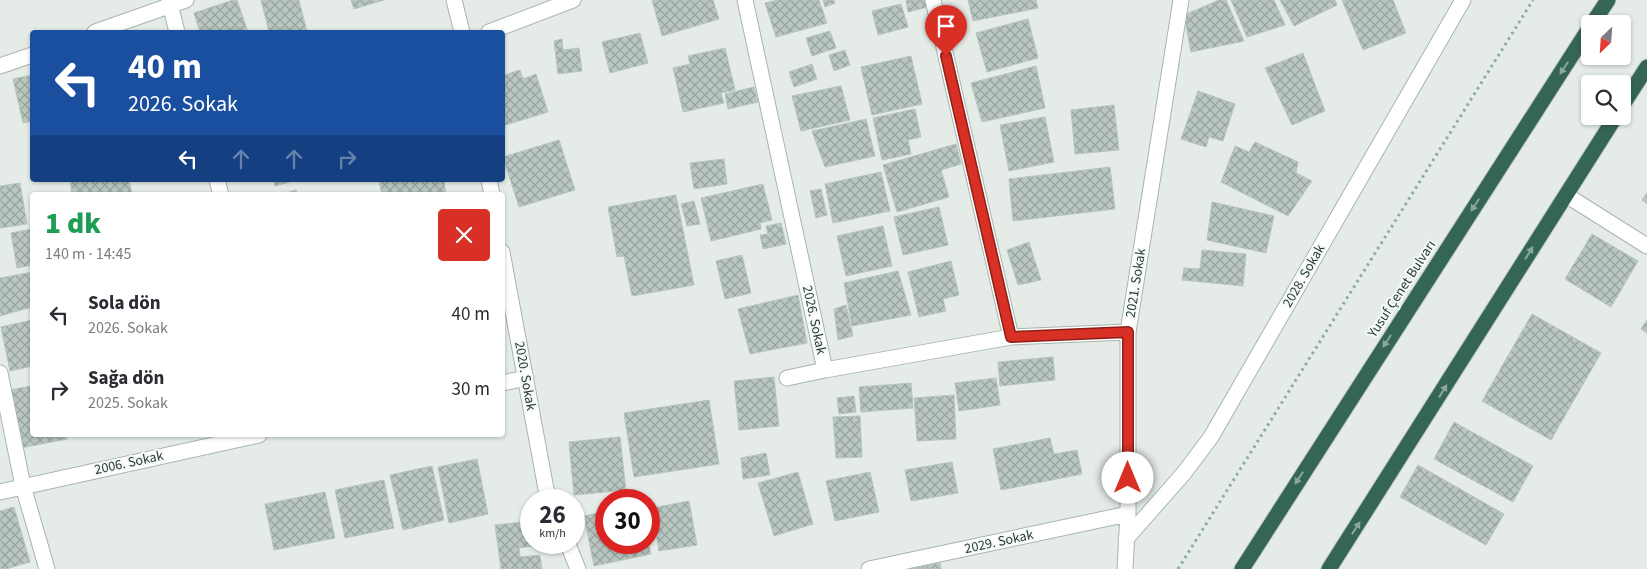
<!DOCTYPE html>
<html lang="tr">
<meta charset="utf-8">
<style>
:root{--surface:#fff;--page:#f7f7f7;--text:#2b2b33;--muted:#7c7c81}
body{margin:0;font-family:"Source Sans 3",sans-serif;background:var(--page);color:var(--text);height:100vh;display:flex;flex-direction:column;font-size:19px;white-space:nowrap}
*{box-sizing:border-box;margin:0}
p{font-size:16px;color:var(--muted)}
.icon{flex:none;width:28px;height:28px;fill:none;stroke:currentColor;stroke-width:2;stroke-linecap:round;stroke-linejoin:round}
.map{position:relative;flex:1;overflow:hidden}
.panel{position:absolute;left:30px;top:192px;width:475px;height:245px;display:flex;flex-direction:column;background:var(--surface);border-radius:5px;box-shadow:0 1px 4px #0004}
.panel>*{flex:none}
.top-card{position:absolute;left:30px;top:30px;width:475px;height:152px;border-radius:5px;box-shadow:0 1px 4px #0004;background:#1a4fa0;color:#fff;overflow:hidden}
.needle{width:32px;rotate:205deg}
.controls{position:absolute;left:1581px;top:15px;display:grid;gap:10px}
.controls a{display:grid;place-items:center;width:50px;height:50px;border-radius:5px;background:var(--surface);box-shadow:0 1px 4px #0004;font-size:25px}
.speed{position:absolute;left:520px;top:489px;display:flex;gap:10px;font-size:25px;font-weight:700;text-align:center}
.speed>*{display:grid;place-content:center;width:65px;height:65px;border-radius:50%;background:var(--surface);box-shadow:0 1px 4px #0004;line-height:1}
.speed small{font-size:12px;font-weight:400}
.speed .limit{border:8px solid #d22;background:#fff;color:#111}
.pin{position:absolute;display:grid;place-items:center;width:42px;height:42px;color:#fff;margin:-51px -21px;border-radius:50% 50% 50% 0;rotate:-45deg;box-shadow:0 0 5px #0007}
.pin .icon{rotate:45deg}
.me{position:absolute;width:55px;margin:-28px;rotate:0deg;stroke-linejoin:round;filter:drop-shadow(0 0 4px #0008)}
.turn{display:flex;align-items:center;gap:18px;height:105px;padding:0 15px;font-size:22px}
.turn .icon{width:65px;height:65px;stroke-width:2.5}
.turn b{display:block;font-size:35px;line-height:42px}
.lanes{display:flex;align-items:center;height:48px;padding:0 15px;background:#0003;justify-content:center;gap:25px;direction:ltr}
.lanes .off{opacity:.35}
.round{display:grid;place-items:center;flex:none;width:52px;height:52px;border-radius:5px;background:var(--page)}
.headline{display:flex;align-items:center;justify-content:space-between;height:85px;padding:0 15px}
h1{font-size:30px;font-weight:800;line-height:38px;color:#1e9e55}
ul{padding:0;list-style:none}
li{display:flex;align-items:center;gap:15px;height:75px;padding:0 15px}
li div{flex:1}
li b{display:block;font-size:19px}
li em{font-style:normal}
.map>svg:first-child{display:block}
.building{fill:url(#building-cross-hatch);stroke:#b8c5be}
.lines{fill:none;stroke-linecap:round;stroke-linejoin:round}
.minor-casing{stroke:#a8b4ae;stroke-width:17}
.highway-casing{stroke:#c2c8c6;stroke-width:17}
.path{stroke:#89ac9d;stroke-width:3;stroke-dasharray:2.5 4;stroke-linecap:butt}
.minor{stroke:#fff;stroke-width:15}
.highway{stroke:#356556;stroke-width:15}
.oneway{fill:#8ba89e}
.route-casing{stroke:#8d1f18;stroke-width:12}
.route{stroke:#d93025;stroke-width:9}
.labels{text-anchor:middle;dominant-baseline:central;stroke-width:4;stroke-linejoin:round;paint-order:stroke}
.street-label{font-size:14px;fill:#263c34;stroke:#f5f9f7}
</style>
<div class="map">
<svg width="1647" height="569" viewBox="0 0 1647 569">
<defs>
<pattern id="building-cross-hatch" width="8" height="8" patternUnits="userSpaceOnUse" patternTransform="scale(1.25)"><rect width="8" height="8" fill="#bac7c1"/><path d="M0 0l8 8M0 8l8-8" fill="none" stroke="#97a39e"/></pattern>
</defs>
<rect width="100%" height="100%" fill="#e5ece8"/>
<path class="building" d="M233,0H237L248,32H200L194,13Z
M261,0H299L307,32H269Z
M351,0H384L354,9Z
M652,0H713L719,19L662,36Z
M778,0H819L827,23L776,37L765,3Z
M823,0H834L835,3L825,7Z
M906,0H926L928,7L908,12Z
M968,0H1036L1038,8L973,21Z
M1219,0H1226L1244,41L1191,52L1184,15Z
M1231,0H1274L1285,25L1247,37Z
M1280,0H1335L1337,5L1294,26Z
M1342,0H1393L1406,33L1363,50Z
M901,4L908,27L878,35L872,11Z
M1028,19L1038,58L987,72L976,33Z
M830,31L836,48L812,56L806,38Z
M640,33L648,63L610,73L602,42Z
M562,39L563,50L579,48L582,71L558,74L554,41Z
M725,48L735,90L721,93L724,103L683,112L673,68L690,64L688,56Z
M845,50L850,65L834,71L829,55Z
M1303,53L1325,111L1292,125L1265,68Z
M911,56L922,104L872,115L861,67Z
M812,64L817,79L794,87L789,72Z
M1036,66L1045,108L982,122L971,83Z
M520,70L523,79L536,74L548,112L502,126V76Z
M32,75V121L23,123L13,79Z
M841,86L850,120L801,131L792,96Z
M754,87L758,102L728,109L725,94Z
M1198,91L1235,104L1223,141L1209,137L1206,147L1181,139Z
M1114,105L1119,150L1075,154L1071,110Z
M915,109L921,137L908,140L911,154L882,160L873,118Z
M1045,117L1054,162L1009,171L1000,125Z
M866,119L875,156L825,167L812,131Z
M559,140L575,190L519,207L503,157Z
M1255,142L1298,162L1296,173L1312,181L1288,216L1221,182L1235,146L1249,152Z
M956,144L961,164L941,170L949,197L897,212L883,165Z
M724,159L727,184L694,189L690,163Z
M1110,167L1115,209L1013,221L1009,179Z
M881,172L890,211L833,223L825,184Z
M70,180H129L132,195H72Z
M274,180H297L275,186Z
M379,180H444L446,195H382Z
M20,183L27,224L0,228V186Z
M763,184L772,220L760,223L761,229L711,241L701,198Z
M821,189L827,215L816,218L810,191Z
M296,190L297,195H280Z
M1647,193V204L1642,200Z
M676,195L694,285L632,296L624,256L617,257L608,207Z
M694,201L700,224L687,226L681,204Z
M1212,202L1274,216L1266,253L1207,240Z
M939,207L948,245L903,255L894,217Z
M781,223L786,244L763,249L760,235L768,234L766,226Z
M883,226L892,266L846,276L837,236Z
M32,229V265L17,268L11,233Z
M1592,234L1638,261L1611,307L1565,279Z
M1029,242L1041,280L1018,285L1007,250Z
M1202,250L1246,254L1243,286L1182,280L1184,268L1200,269Z
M742,255L751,293L725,299L716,261Z
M951,261L959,295L943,299L946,311L919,317L908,272Z
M898,271L911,315L852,326L844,283Z
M32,272V307L0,316V278Z
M798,295L807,343L750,354L738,309Z
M846,305L853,336L838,340L834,309Z
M1532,314L1601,353L1551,440L1482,401Z
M32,320V366L10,371L1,327Z
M1647,320V333L1641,329Z
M1053,357L1055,380L1000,386L998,362Z
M774,377L779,426L739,430L734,381Z
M996,378L1000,405L959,411L955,383Z
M911,383L913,408L861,412L859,387Z
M32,386V435H66L67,439L21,448L9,390Z
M954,395L956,439L917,441L914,398Z
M854,396L856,412L839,414L837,398Z
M709,400L719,464L634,477L624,413Z
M860,416L862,457L836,458L833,417Z
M1454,422L1533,466L1513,502L1434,459Z
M620,437L626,490L574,495L569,442Z
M1050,438L1054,454L1077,450L1082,474L1001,490L993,449Z
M766,453L770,475L743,479L741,458Z
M477,459L488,514L449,523L438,467Z
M952,462L958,493L911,501L905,470Z
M1418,465L1504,514L1486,545L1400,497Z
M432,466L444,520L403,530L390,475Z
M798,472L813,524L774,536L758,483Z
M870,472L879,512L835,521L826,481Z
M384,480L394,528L345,538L335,490Z
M325,492L335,538L274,550L265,504Z
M689,501L697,545L659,551L652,508Z
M14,507L30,562L6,569H0V511Z
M606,511V542H648L651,554L594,566L584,516Z
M531,521V542H539V545L519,548L520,557L540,555L542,569H501L495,525Z
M940,563L941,569H910Z"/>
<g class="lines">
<g class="minor-casing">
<path id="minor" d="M169,0L177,32
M454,0L462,32
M745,0L825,370L1011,337L1128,332
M933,0L1011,337
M95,32L186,0
M489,32L573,0
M0,66L32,55
M217,180L221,195
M489,180L492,195
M1566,195L1647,246
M502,252L546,489L551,500
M0,373L23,486L47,569
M787,378L825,370
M502,383L526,378
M0,492L259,435
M1126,539L1184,473L1211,437L1463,0
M567,542L578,569
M869,569L1128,514
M1125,569L1128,514V332L1181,0"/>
</g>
<g class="highway-casing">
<path id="highway" d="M1592,24L1608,0
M1622,106L1647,67
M1242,569L1590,27
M1329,569L1616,116"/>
</g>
<path class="path" d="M1178,569L1533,0"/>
<use href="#minor" class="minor"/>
<use href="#highway" class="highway"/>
</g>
<defs><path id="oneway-solid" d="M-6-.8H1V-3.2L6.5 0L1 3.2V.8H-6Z" transform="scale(1.25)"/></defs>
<g class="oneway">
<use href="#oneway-solid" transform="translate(1564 68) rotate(123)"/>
<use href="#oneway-solid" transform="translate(1475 205) rotate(123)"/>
<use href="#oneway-solid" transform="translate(1529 253) rotate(-58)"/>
<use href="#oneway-solid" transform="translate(1387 341) rotate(123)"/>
<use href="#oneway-solid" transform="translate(1443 391) rotate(-58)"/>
<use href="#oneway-solid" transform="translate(1299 478) rotate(123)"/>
<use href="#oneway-solid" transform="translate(1356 528) rotate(-57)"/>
</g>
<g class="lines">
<g class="route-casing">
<path id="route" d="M946,56L1011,337L1128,332V478"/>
</g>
<use href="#route" class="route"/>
</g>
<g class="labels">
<g class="street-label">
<text transform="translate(1304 276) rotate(-60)">2028. Sokak</text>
<text transform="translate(1136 283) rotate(-81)">2021. Sokak</text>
<text transform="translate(1402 289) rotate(-57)">Yusuf Çenet Bulvarı</text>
<text transform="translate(814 320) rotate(78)">2026. Sokak</text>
<text transform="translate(525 376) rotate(80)">2020. Sokak</text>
<text transform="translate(129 463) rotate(-12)">2006. Sokak</text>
<text transform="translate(999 542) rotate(-12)">2029. Sokak</text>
</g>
</g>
</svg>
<div class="controls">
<a><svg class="needle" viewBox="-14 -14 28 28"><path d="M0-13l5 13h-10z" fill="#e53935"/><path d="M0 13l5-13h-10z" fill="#7c7c81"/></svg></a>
<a><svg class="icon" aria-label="search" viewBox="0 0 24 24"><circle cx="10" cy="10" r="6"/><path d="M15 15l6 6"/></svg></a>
</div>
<div class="speed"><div>26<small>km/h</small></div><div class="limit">30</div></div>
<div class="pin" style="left:946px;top:56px;background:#d93025"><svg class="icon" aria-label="arrive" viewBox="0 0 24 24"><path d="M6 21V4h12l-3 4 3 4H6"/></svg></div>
<svg class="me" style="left:1128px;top:478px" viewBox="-20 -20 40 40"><circle r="19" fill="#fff"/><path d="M0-13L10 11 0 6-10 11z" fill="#d93025"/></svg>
<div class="top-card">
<div class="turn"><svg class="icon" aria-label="left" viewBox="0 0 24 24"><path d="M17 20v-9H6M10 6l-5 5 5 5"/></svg><div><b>40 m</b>2026. Sokak</div></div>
<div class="lanes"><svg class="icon" aria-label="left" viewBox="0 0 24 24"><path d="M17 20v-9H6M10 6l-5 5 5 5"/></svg><svg class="icon off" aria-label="ahead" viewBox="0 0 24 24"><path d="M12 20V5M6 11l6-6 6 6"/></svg><svg class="icon off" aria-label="ahead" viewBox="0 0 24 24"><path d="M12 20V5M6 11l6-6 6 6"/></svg><svg class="icon off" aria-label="right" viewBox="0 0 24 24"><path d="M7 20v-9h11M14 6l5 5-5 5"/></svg></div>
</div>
<section class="panel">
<div class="headline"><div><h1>1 dk</h1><p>140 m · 14:45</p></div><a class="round" style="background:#d93025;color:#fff"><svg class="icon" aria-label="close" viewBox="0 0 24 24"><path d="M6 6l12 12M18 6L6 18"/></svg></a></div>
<ul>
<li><svg class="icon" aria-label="left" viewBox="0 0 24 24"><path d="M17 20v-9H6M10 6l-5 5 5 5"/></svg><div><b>Sola dön</b><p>2026. Sokak</p></div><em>40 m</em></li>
<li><svg class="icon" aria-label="right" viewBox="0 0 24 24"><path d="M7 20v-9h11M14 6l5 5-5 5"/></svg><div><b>Sağa dön</b><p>2025. Sokak</p></div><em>30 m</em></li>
</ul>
</section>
</div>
